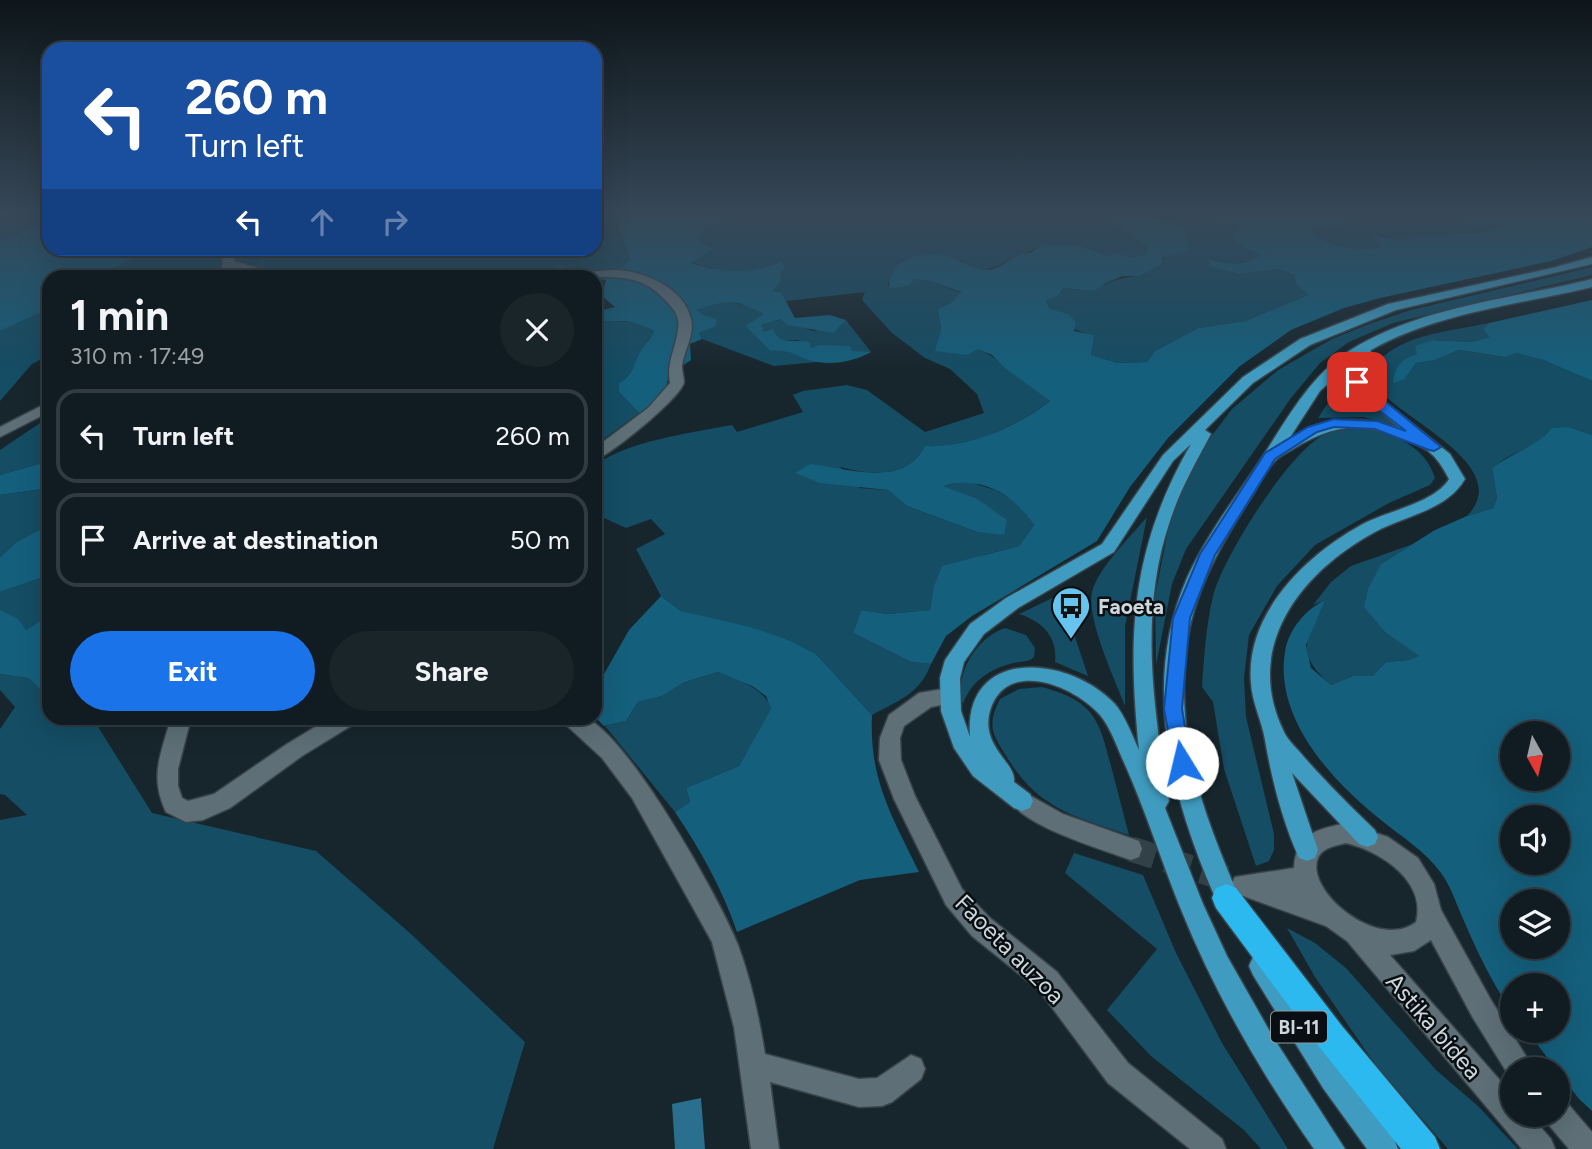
<!DOCTYPE html>
<meta charset="utf-8">
<style>
:root{--surface:#111c22;--page:#1a252a;--text:#f1f3f6;--muted:#9ca1a5;--line:#303a40;--accent:#1a73e8}
body{margin:0;font-family:Figtree,sans-serif;background:var(--page);color:var(--text);height:100vh;display:flex;flex-direction:column;font-size:26px;white-space:nowrap}
*{box-sizing:border-box;margin:0}
p{font-size:23px;color:var(--muted)}
.icon{flex:none;width:38px;height:38px;fill:none;stroke:currentColor;stroke-width:2;stroke-linecap:round;stroke-linejoin:round}
.map{position:relative;flex:1;overflow:hidden}
.drawer{position:absolute;left:42px;top:270px;width:560px;height:455px;display:flex;flex-direction:column;background:var(--surface);border-radius:21px;box-shadow:0 7px 28px #0002,0 0 0 2px var(--line)}
.drawer>*{flex:none}
.banner{position:absolute;left:42px;top:42px;width:560px;height:214px;border-radius:21px;box-shadow:0 7px 28px #0002,0 0 0 2px var(--line);background:#1a4fa0;color:#fff;overflow:hidden}
.needle{width:46px;rotate:172deg}
.tools{position:absolute;left:1500px;top:721px;display:grid;gap:14px}
.tools a{display:grid;place-items:center;width:70px;height:70px;border-radius:50%;background:var(--surface);box-shadow:0 7px 28px #0002,0 0 0 2px var(--line);font-size:35px}
.pin{position:absolute;display:grid;place-items:center;width:60px;height:60px;color:#fff;margin:-30px;border-radius:14px;box-shadow:0 4px 10px #0006}
.me{position:absolute;width:77px;margin:-38px;rotate:351deg;stroke-linejoin:round;filter:drop-shadow(0 0 5px #0008)}
.turn{display:flex;align-items:center;gap:24px;height:147px;padding:0 28px;font-size:32px}
.turn .icon{width:91px;height:91px;stroke-width:2.5}
.turn b{display:block;font-size:49px;line-height:60px}
.lanes{display:flex;align-items:center;height:66px;padding:0 28px;background:#0003;justify-content:center;gap:35px;direction:ltr}
.lanes .off{opacity:.35}
.round{display:grid;place-items:center;flex:none;width:74px;height:74px;border-radius:37px;background:var(--page)}
.head{display:flex;align-items:center;justify-content:space-between;height:119px;padding:0 28px}
h1{font-size:42px;font-weight:700;line-height:52px}
.primary-button{display:flex;gap:14px;margin-top:auto;padding:14px 28px}
.primary-button a{flex:1;height:80px;border-radius:42px;background:var(--accent);color:#fff;font-size:28px;font-weight:700;line-height:80px;text-align:center}
.primary-button a+a{background:var(--page);color:var(--text)}
ul{padding:0;list-style:none}
li{display:flex;align-items:center;gap:21px;height:94px;margin:0 14px 10px;padding:0 14px;border:4px solid var(--line);border-radius:21px}
li div{flex:1}
li b{display:block;font-size:26px}
li em{font-style:normal}
.map>svg:first-child{display:block}
.green{fill:#144d64}
.forest{fill:#145f7c;fill-rule:evenodd}
.water{fill:#2a6f8d}
.lines{fill:none;stroke-linecap:round;stroke-linejoin:round}
.minor-tunnel{stroke:#324147;stroke-width:25;stroke-dasharray:25 12;stroke-linecap:butt}
.minor-casing{stroke:#384349;stroke-width:3}
.major-casing{stroke:#384349;stroke-width:3}
.highway-casing{stroke:#384349;stroke-width:3}
.minor{fill:#5e6f77;fill-rule:evenodd}
.major{fill:#3f9bbf;fill-rule:evenodd}
.highway{fill:#2bb9ef;fill-rule:evenodd}
.route{fill:#1a73e8;stroke:#114b97;stroke-width:2}
.labels{text-anchor:middle;dominant-baseline:central;stroke-width:5;stroke-linejoin:round;paint-order:stroke}
.shield{fill:#080e11;stroke:#939b9f;stroke-width:2}
.shield-label{font-size:19px;font-weight:bold;fill:#ced8dc}
.poi-label{font-size:21px;font-weight:bold;fill:#ced8dc;stroke:#080e11;text-anchor:start}
.near-street-label{font-size:24px;fill:#ced8dc;stroke:#080e11}
</style>
<div class="map">
<svg width="1592" height="1149" viewBox="0 0 1592 1149">
<rect width="100%" height="100%" fill="#17262d"/>
<path class="green" d="M0,210H49V221L0,241Z
M739,210H1088L1149,246L1146,254L1131,258L1118,253L1107,256L1078,245L1040,244C1032,253 1026,252 1016,256C994,267 984,278 960,261L888,282L889,289L910,286L914,279L930,281L961,293L952,302L938,309L941,330L967,355L977,348C1004,361 1025,385 1051,400C1017,427 968,448 925,446C908,479 871,475 840,467L860,488L888,490L907,506L977,532L976,498L942,486L967,481L995,490L1020,504L1034,525L1019,546L984,555L933,589L930,610L887,614L861,610L853,633L911,662L931,664C919,695 899,700 872,715L816,654L791,641L681,611L661,596L636,549L665,534L651,519L626,528L595,514V466C622,442 695,432 732,425L737,432L803,412L793,395L803,391L847,385L867,390L925,432L984,413L977,394L950,369L925,358L892,333L862,300L865,292L786,301L781,292L771,291L781,262C748,275 724,273 690,262L711,248L697,238C710,222 722,223 741,216Z
M1147,210H1247L1189,215L1201,222L1242,227L1235,243L1262,255C1243,265 1229,265 1210,259L1209,265L1240,274L1279,269L1294,275L1296,284L1308,295L1245,321L1198,328L1155,351L1147,362L1118,363L1091,355L1093,335C1073,331 1055,321 1046,301L1059,295L1064,288L1095,291C1109,280 1120,279 1137,276C1145,274 1154,267 1163,263L1166,217L1156,216Z
M1359,210H1403L1433,216H1448L1475,226L1506,224L1483,233L1414,236L1402,241L1382,235H1371L1381,247C1354,251 1332,247 1310,231L1324,229L1360,215Z
M615,222L630,259L623,268L569,274H535L531,276H100L151,249H171L173,251L211,249L257,259L279,248H595V226Z
M1592,267V275L1393,323L1349,342L1320,363L1291,398L1186,549L1172,584L1156,665L1155,596L1173,505L1207,442L1232,409L1278,370L1332,339L1372,323L1411,310Z
M721,300L752,307L765,314L745,326L770,351L788,350L816,362L774,366L702,339L699,333L715,327L695,310Z
M49,309V355L32,364L0,401V331Z
M781,319L813,331L824,329L834,333L846,320L871,352H851L850,346L811,349L798,340L783,341L764,332L762,325Z
M614,321L640,323L654,331C651,340 646,342 641,350C632,364 636,373 619,383V392L639,413L601,441L595,440V324Z
M1489,323L1483,329L1489,337L1472,342L1432,340L1393,382L1405,379L1416,363L1435,360L1459,350L1503,357L1517,353L1543,360L1592,381V435L1569,427L1506,458L1492,468L1497,498L1493,508L1467,516C1519,462 1384,414 1368,376C1390,334 1447,332 1489,323Z
M1343,380L1360,400L1401,427L1363,417L1318,418Z
M49,417V461L0,475V450Z
M1365,428C1396,435 1425,446 1435,478L1430,485L1389,503L1315,545L1277,586L1249,635L1244,678L1246,717L1274,834V850L1269,861L1256,866L1224,769L1213,702L1202,687C1204,657 1206,626 1213,596C1223,557 1288,454 1323,435C1335,429 1352,429 1365,428Z
M49,488V525L18,541L0,557V495Z
M1147,517L1125,626V706C1115,680 1086,618 1092,592C1098,568 1131,536 1147,517Z
M1413,544L1381,564L1386,633L1420,656L1408,660L1386,662L1374,676H1353L1331,685C1295,654 1305,639 1325,600L1313,605L1331,582L1351,566Z
M49,575V615L26,630L0,610V592Z
M1069,590L1068,616L1088,676L1055,662C1058,637 1042,621 1019,614Z
M1005,628L1026,635L1035,648L1034,657C1028,663 1021,661 1013,663C990,669 971,681 963,704C954,674 976,638 1005,628Z
M718,672C739,681 762,686 772,709L739,766L686,788L690,802L675,812L605,726L626,721L638,702L662,696L685,682Z
M0,674L28,678L40,689L49,688V718H98L95,722L152,813L316,851L411,934L525,1042L493,1149H0V820L27,815L5,795L0,794V729L15,707L0,690Z
M1042,687C1093,701 1099,718 1111,766C1117,789 1123,812 1129,835C1075,817 1039,809 1008,759C993,735 986,726 1000,699L1019,689Z
M1074,853L1143,875L1176,953L1222,1043L1288,1149H1261L1244,1130L1151,1056L1107,1010L1157,949L1065,873Z
M1287,928L1315,943L1346,968L1436,1070L1478,1106L1518,1149H1448L1375,1064L1315,977Z"/>
<path class="forest" d="M595,210H739L741,217C722,222 710,222 697,238L712,249L691,263C723,273 750,274 781,262L785,267L780,272L781,281L772,291L781,292L795,318L830,315L846,320L834,333L787,325L781,319L762,325L764,332L773,329C779,346 794,339 809,342L811,348L819,345L850,346L852,351L871,352C855,361 836,365 817,362C797,359 797,349 770,351L745,326L764,314C733,298 727,300 696,310L705,316L717,319L715,327L699,333L702,339L690,344L691,360L668,375C669,392 653,406 639,413L619,392V383C636,373 632,364 641,350C646,342 651,340 654,331C635,320 616,319 595,324V312L615,307L602,296L606,280L595,279V276H531L535,274L548,275L560,265L569,268L570,274L623,268L630,259L616,222L595,226Z
M1088,210H1147L1156,216L1182,224L1190,250L1162,257L1163,263L1140,276H1122L1106,283L1095,291L1064,288L1059,295L1046,301L1050,309L1068,314L1076,322L1074,331L1094,335L1091,355L1118,363L1147,362L1155,351L1198,328L1245,321L1308,295L1296,284L1294,275L1279,269L1240,274L1209,266V259C1228,265 1244,266 1261,255L1235,243V231L1241,226L1201,222L1188,215L1248,210H1359L1360,215L1352,222L1311,231C1331,248 1355,251 1381,247L1370,234L1402,240L1414,236L1483,233L1504,224L1475,226L1448,216H1433L1403,210H1592V247L1551,261L1380,298L1344,308L1291,330L1240,366L1168,438L1130,487L1097,541L972,616L946,636L931,664L911,662L853,633L861,610L887,614L930,610L933,589L942,566L1019,546L1034,525C1013,494 981,475 943,486L976,498L1007,520L1004,535L977,532L907,506L888,490L820,483L795,473L810,464C848,468 903,489 925,446C968,448 1017,427 1050,401L1005,368L992,355L978,349L967,355L935,351L941,330L938,309L952,302L961,292L930,281L914,279L910,286L889,289C888,262 917,252 940,255C958,257 969,270 987,270C999,270 1010,258 1021,254C1025,253 1029,254 1032,252C1033,252 1039,245 1040,244L1078,245L1107,256L1118,253L1131,258L1146,254L1149,246Z
M49,221V248L151,249L100,276H49V309L0,331V241Z
M1592,300V381L1543,360L1517,353L1504,357L1459,350L1435,360L1416,363L1405,379L1393,383C1395,366 1401,360 1417,354L1415,346L1432,340L1472,342L1489,337L1483,329L1489,323Z
M1569,427L1592,435V1111L1579,1099L1527,1031H1558V985H1512V1011C1494,987 1476,949 1464,921C1457,906 1451,886 1441,873C1424,850 1403,838 1381,820C1333,782 1274,719 1285,652C1288,630 1306,609 1325,600L1306,645L1311,668L1331,685L1353,676H1373L1386,662L1408,660L1419,656L1386,633L1364,607L1368,589L1381,564L1435,530L1467,516L1493,508L1497,498L1492,468C1511,453 1537,447 1552,428ZM1512,733H1558V779H1512ZM1512,817H1558V863H1512ZM1512,901H1558V947H1512Z
M49,461V488L0,495V475Z
M49,525V575L0,592V557L18,541Z
M661,596L681,611L750,627L791,641L816,654L872,715C869,780 892,816 919,872L860,880L737,932C722,888 701,851 675,812L690,802L686,788L739,766L771,709L766,696L752,686L718,672L685,682L662,696L638,702L626,721L604,726L595,717V690L629,630Z
M0,610L18,619L26,630L49,615V688L40,689L28,678L0,674Z"/>
<path class="water" d="M701,1098L705,1149H675L672,1104Z"/>
<g class="lines">
<path class="minor-tunnel" d="M1131,849L1227,879"/>
<g class="minor-casing">
<path id="minor" d="M18,210L17,212L0,218V211Z
M223,248H235L234,261L287,276H269L234,268V276H222Z
M613,270C642,270 684,287 691,319C695,335 684,350 682,366C682,371 684,378 684,382C682,397 609,456 595,460V448L648,408L670,383C666,363 676,348 678,329C680,316 674,309 665,300C639,271 612,279 581,276L587,272Z
M49,402V412L0,437V427Z
M949,688L956,690L959,696L956,702L931,707L904,726L900,738L901,760L915,796L962,889L990,918L1057,972L1128,1063L1222,1139L1226,1149H1190L1108,1083L1039,990L972,936L946,905L894,799L879,760L880,738L889,715L919,693Z
M171,718H191L178,769V786L182,798L188,801L214,794L287,744L330,718H357L354,724L302,756L230,808L203,820L186,822L166,812C149,776 161,754 171,718Z
M562,718C569,717 581,716 588,719C631,741 719,897 738,945C751,980 759,1017 765,1054L859,1079L877,1078L911,1055L921,1059L925,1069L921,1079L892,1102L882,1106L859,1107L770,1082L779,1149H751L734,1027L712,942L632,798L602,758L565,724Z
M1022,791L1063,814L1139,841L1142,849L1139,857L1131,860C1104,850 1023,826 1011,801L1014,794Z
M1346,823L1388,837L1418,858L1434,884L1441,910L1491,1000L1534,1069H1512L1511,1079L1473,1018L1431,940L1414,951L1390,955L1512,1094V1115H1530L1551,1139L1555,1149H1522L1347,941L1326,926L1235,893L1231,885L1235,877L1294,868C1296,833 1316,830 1346,823ZM1346,843C1380,851 1427,881 1416,922C1378,952 1304,890 1318,858C1323,847 1336,846 1346,843Z
M1558,1100L1568,1104L1592,1132V1149H1569L1548,1124L1544,1115H1558Z"/>
</g>
<g class="major-casing">
<path id="major" d="M1592,257V264L1396,310L1310,345L1253,383L1205,430L1211,434C1196,462 1180,490 1170,521C1139,611 1153,709 1169,801L1165,808L1203,904L1227,956L1273,1037L1345,1149H1314C1262,1074 1216,996 1182,912C1161,861 1145,808 1122,758C1116,744 1110,727 1100,715C1078,689 1012,658 992,705C976,745 1017,762 1014,782L1030,794L1033,801L1030,808L1022,811L1014,808L973,776L954,748L941,711L940,678L945,660L970,624L1006,598L1102,544L1163,455L1243,377L1300,339L1388,304L1552,268ZM1191,444C1131,548 1127,634 1139,750C1132,735 1125,715 1114,703C1067,654 963,647 970,737L961,711L960,678L964,662L984,634L1018,608L1114,552L1173,461Z
M1592,279V287C1518,305 1439,312 1371,350L1364,382L1369,389L1450,454L1465,479C1446,511 1406,515 1375,532C1301,572 1242,647 1284,732C1288,741 1298,749 1304,757C1327,783 1350,806 1375,830L1378,837L1375,844L1367,847L1359,844L1292,773L1318,850L1315,858L1307,861L1299,858C1282,820 1272,780 1265,740C1262,721 1252,703 1251,683C1245,614 1305,556 1361,525C1386,511 1435,503 1449,479C1432,446 1421,446 1389,434C1353,421 1325,429 1293,449C1288,452 1280,456 1276,460C1266,469 1259,485 1252,496C1219,547 1189,599 1185,661C1178,755 1208,823 1243,907L1239,915L1231,919L1223,915C1175,811 1138,689 1187,578C1205,538 1232,502 1257,465C1284,425 1307,378 1349,351C1420,306 1512,299 1592,279ZM1356,359L1350,382L1359,395L1400,428C1358,414 1326,418 1289,439L1320,391Z
M1262,953L1271,957L1343,1068L1394,1139L1398,1149H1367L1323,1088L1253,975L1249,966L1253,957Z"/>
</g>
<g class="highway-casing">
<path id="highway" d="M1226,884L1236,888L1342,1026L1435,1137L1440,1149H1401L1320,1048L1216,908L1212,898L1216,888Z"/>
</g>
<use href="#minor" class="minor"/>
<use href="#major" class="major"/>
<use href="#highway" class="highway"/>
</g>
<linearGradient id="sky" x2="0" y2="1"><stop stop-color="#0d1519"/><stop offset="0.57" stop-color="#364757"/><stop offset="1" stop-color="#364757" stop-opacity="0"/></linearGradient>
<rect width="1592" height="371" fill="url(#sky)"/>
<path class="route" d="M1357,378L1441,447L1434,451L1429,450L1375,429L1334,427L1317,432L1275,459L1215,555L1190,618L1182,709L1191,763L1188,769L1182,771L1175,769L1164,709L1173,618L1200,554L1265,453L1308,427L1334,419L1377,421L1406,431L1359,395L1351,382Z"/>
<defs>
<g id="bus-pin" transform="scale(2.0125)"><path d="M0 17L-7.5 6A9.5 9.5 0 1 1 7.5 6Z" fill="#66c4ef" stroke="#080e11"/><path d="M-5-6H5V4H4V6H2V4H-2V6H-4V4H-5ZM-3.5-4V0h7V-4ZM-3.5 1.2v1.5H-2V1.2ZM2 1.2v1.5H3.5V1.2Z" fill="#111"/></g>
</defs>
<g fill-rule="evenodd">
<use href="#bus-pin" x="1071" y="606"/>
</g>
<g class="labels">
<rect class="shield" x="1271" y="1011.5" width="56" height="31" rx="5"/>
<g class="shield-label">
<text x="1299" y="1027">BI-11</text>
</g>
<g class="poi-label">
<text x="1098" y="606">Faoeta</text>
</g>
<g class="near-street-label">
<text transform="translate(1010 949) rotate(45)">Faoeta auzoa</text>
<text transform="translate(1434 1026) rotate(49)">Astika bidea</text>
</g>
</g>
</svg>
<div class="tools">
<a><svg class="needle" viewBox="-14 -14 28 28"><path d="M0-13l5 13h-10z" fill="#e53935"/><path d="M0 13l5-13h-10z" fill="#9ca1a5"/></svg></a>
<a><svg class="icon" aria-label="sound" viewBox="0 0 24 24"><path d="M4 9h4l5-4v14l-5-4H4zM17 9q2 3 0 6"/></svg></a>
<a><svg class="icon" aria-label="layers" viewBox="0 0 24 24"><path d="M12 4l9 5-9 5-9-5zM3 14l9 5 9-5"/></svg></a>
<a>+</a>
<a>−</a>
</div>
<div class="pin" style="left:1357px;top:382px;background:#d93025"><svg class="icon" aria-label="arrive" viewBox="0 0 24 24"><path d="M6 21V4h12l-3 4 3 4H6"/></svg></div>
<svg class="me" style="left:1182px;top:763px" viewBox="-20 -20 40 40"><circle r="19" fill="#fff"/><path d="M0-13L10 11 0 6-10 11z" fill="#1a73e8"/></svg>
<div class="banner">
<div class="turn"><svg class="icon" aria-label="left" viewBox="0 0 24 24"><path d="M17 20v-9H6M10 6l-5 5 5 5"/></svg><div><b>260 m</b>Turn left</div></div>
<div class="lanes"><svg class="icon" aria-label="left" viewBox="0 0 24 24"><path d="M17 20v-9H6M10 6l-5 5 5 5"/></svg><svg class="icon off" aria-label="ahead" viewBox="0 0 24 24"><path d="M12 20V5M6 11l6-6 6 6"/></svg><svg class="icon off" aria-label="right" viewBox="0 0 24 24"><path d="M7 20v-9h11M14 6l5 5-5 5"/></svg></div>
</div>
<section class="drawer">
<div class="head"><div><h1>1 min</h1><p>310 m · 17:49</p></div><a class="round"><svg class="icon" aria-label="close" viewBox="0 0 24 24"><path d="M6 6l12 12M18 6L6 18"/></svg></a></div>
<ul>
<li><svg class="icon" aria-label="left" viewBox="0 0 24 24"><path d="M17 20v-9H6M10 6l-5 5 5 5"/></svg><div><b>Turn left</b></div><em>260 m</em></li>
<li><svg class="icon" aria-label="arrive" viewBox="0 0 24 24"><path d="M6 21V4h12l-3 4 3 4H6"/></svg><div><b>Arrive at destination</b></div><em>50 m</em></li>
</ul>
<div class="primary-button"><a>Exit</a><a>Share</a></div>
</section>
</div>
